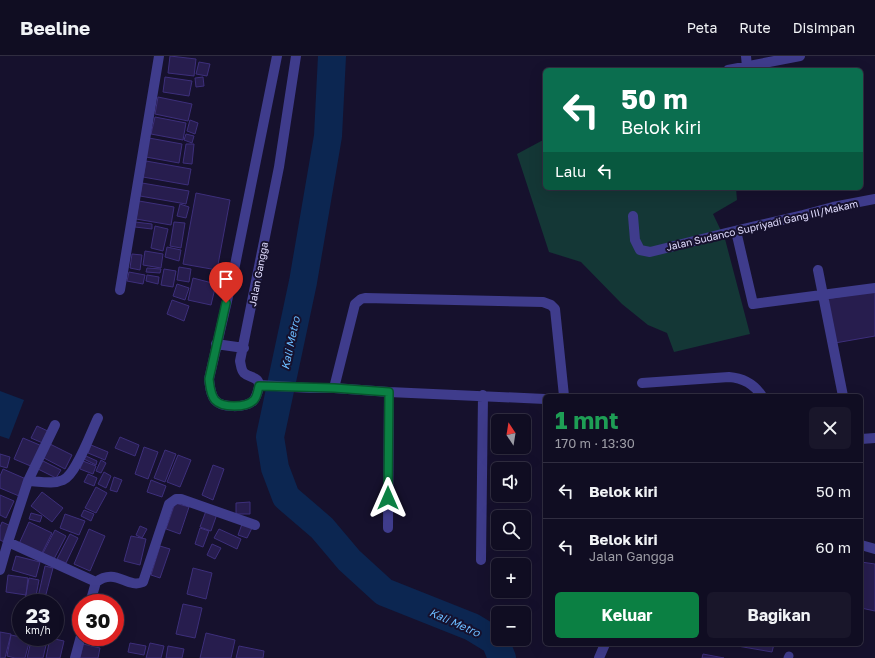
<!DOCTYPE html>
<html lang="id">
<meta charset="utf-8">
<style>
:root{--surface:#100d22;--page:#19162a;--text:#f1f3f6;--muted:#9c9ca5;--line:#302d40;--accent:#0b8043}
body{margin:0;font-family:"Golos Text",sans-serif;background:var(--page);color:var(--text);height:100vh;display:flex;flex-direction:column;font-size:15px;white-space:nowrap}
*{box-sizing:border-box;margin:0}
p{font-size:13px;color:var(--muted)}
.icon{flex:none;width:22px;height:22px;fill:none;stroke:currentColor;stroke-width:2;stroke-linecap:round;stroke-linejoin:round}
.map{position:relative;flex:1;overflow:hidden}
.details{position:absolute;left:543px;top:338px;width:320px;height:252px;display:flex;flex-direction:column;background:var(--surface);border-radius:6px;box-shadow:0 4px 16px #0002,0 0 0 1px var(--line)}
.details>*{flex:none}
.hud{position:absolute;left:543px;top:12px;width:320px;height:122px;border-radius:6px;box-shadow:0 4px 16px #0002,0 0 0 1px var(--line);background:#0b6e4f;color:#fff;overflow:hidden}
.needle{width:26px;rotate:348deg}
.tools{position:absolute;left:491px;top:358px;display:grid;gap:8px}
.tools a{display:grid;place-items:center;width:40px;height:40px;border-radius:6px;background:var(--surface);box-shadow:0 4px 16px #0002,0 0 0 1px var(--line);font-size:20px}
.speed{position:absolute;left:12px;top:538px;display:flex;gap:8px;font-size:20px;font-weight:700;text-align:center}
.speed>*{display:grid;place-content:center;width:52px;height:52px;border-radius:50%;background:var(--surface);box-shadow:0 4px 16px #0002,0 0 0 1px var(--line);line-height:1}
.speed small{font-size:10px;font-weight:400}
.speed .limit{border:6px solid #d22;background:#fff;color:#111}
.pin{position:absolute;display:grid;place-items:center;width:34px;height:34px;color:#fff;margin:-41px -17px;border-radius:50% 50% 50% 0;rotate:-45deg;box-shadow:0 0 4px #0007}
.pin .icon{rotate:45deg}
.me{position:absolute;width:44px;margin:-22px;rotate:0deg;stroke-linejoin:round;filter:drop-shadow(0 0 3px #0008)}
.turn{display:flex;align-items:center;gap:14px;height:84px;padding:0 12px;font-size:18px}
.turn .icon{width:52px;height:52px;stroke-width:2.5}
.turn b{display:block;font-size:28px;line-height:34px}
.then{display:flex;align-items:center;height:38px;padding:0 12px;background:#0003;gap:8px;font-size:15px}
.round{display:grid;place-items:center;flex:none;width:42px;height:42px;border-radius:6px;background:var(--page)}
.head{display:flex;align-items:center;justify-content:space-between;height:68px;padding:0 12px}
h1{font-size:24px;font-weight:700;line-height:30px;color:#1e9e55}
.button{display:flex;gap:8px;margin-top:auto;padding:8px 12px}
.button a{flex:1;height:46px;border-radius:6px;background:var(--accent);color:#fff;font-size:16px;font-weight:700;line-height:46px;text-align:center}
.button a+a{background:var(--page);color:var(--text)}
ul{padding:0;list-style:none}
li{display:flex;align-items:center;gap:12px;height:56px;padding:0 12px;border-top:1px solid var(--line)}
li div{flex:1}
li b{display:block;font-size:15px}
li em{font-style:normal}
header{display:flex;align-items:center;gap:24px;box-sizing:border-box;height:56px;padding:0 20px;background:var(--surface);border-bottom:1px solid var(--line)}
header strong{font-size:19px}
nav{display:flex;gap:22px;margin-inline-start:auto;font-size:14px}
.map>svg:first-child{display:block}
.green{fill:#143736}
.water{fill:#0c2651}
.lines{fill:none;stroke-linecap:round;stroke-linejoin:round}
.river{stroke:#0c2651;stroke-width:28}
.building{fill:#271d4e;stroke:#3d2f7b}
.lane{stroke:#3f3c8c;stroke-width:9}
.street{stroke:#3f3c8c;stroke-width:10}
.route-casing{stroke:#07532c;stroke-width:10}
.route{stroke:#0b8043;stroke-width:7}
.labels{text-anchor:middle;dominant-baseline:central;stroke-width:4;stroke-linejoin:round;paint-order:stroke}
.street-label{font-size:10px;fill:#e1ddff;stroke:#16112d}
.water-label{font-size:11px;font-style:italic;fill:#6bbbff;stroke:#16112d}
</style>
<header>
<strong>Beeline</strong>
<nav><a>Peta</a><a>Rute</a><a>Disimpan</a></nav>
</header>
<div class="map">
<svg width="875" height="602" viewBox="0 0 875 602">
<rect width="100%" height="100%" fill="#16112d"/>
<path class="green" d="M545,83V132H736L737,144L713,158L725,183L750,278L674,296L667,277L648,269L622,248L581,206L549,196L517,98Z"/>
<path class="water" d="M0,335L24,344L9,383L0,380Z"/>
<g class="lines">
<path class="river" d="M332,0L328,80L303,226L270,381L275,412L286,441L322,472L349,504L384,536L472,571L495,585L502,602"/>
</g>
<path class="building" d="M170,0L196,3L194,20L168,17Z
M199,6L210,8L207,20L196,18Z
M165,21L192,25L189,40L163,36Z
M203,21L204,30L196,31L195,22Z
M158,41L192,48L188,65L155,58Z
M155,61L186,67L183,84L151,78Z
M190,64L198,67L195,78L187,75Z
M186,78L194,80L192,87L184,84Z
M149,82L182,88L179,107L146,101Z
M186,88H194L192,108L183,107Z
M146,105L191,113L188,129L143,121Z
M142,127L189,135L186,148L140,140Z
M196,137L230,144L217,214L183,208Z
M139,145L174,151L171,169L136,163Z
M180,148L189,151L186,162L177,160Z
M135,166L152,168V173L135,171Z
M174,166L185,167L181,192L170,190Z
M155,170L168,173L163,195L151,192Z
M167,191L181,194L179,205L165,201Z
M145,195L163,198L161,212L143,209Z
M132,198L142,199L140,214L130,212Z
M179,211L191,213L189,226L177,224Z
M147,212L161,213L160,217L146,216Z
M164,213L176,215L173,231L161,229Z
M129,216L145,219L143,228L127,225Z
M147,219L159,221L158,228L146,225Z
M193,222L216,228L211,249L188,244Z
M177,228L189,232L185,244L173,240Z
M875,235V280L835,287L826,243Z
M172,244L189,250L184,265L167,258Z
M37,370L50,376L45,388L31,382Z
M120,381L139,389L135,400L115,392Z
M23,382L42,390L33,411L14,403Z
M48,387L72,399L65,413L42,401Z
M91,389L108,396L105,404L88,397Z
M144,391L158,396L148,423L135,418Z
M165,394L176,398L165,426L154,422Z
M0,398L10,401L7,412L0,410Z
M178,399L191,404L180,431L167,426Z
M86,400L97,405L96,409L84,403Z
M41,404L61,414L56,422L36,412Z
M101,404L106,407L101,417L96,415Z
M83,405L96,410L93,418L80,413Z
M213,409L224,413L213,444L202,439Z
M3,413L26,423L19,440L0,432V420Z
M104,416L111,420L106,432L98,428Z
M88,418L97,422L94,430L84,426Z
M114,421L122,424L117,436L110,434Z
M151,424L166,430L162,441L147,436Z
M96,431L107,437L96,457L85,452Z
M42,436L63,452L52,466L31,450Z
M0,439L14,445L6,462L0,459Z
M250,446V458H236V447Z
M175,447L189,451L180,478L166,473Z
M84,454L94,458L91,465L81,460Z
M206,455L217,458L211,475L200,471Z
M31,457L42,460L40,466L29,463Z
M65,458L85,465L79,479L60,472Z
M2,466L11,470L4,486L0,484V471Z
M29,466L52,477L40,501L18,490Z
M242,468L252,472L247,482L238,479Z
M140,470L147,473L142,482L136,479Z
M200,472L209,475L203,491L195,488Z
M89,473L105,480L90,515L74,508Z
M219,473L241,483L237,493L214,482Z
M55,474L66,480L54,503L43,497Z
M70,478L78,482L66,507L57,503Z
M131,480L146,483L140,509L124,505Z
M212,488L221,492L215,503L207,499Z
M160,490L170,493L160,522L151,519Z
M16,500L40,506L36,521L12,514Z
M861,506L875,508V555L861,552Z
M45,510L53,512L45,542L38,541Z
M193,512L212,517L206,543L187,538Z
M8,519L28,522L26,539L6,536Z
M29,522L39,524L35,545L25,543Z
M183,548L202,552L195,582L176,578Z
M0,576L11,578L5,602H0Z
M206,577L235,584L231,602H200Z
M11,579L30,583L25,602H15L7,600Z
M32,581H48L43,602H27Z
M50,582L64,585L60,602H46Z
M130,587L146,590L144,599L128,596Z
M150,587L164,590L161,602H146Z
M83,588L100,592L98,602H80Z
M726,588H774L772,596Z
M168,590L184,593L182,602H166Z
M239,590L264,595L263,602H236Z
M703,598L724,602H702Z"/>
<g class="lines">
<path class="lane" d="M788,602L789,600"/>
<path class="street" d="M277,0L233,219L209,323C210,330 210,338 215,344C221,352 245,352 253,345C256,342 258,335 259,331C260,320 249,322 244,317C241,314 241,309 240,305L279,111L296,0
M746,0L747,11
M728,14L800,0
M633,160L635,184L640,194L650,196L726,177L803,159L833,151L875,143
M736,175L753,248L875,232
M818,214L843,340
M120,234L159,0
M216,288L244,292
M642,327L729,321C743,322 754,328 762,340
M259,329L310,332H334L389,336L545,343
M334,332L355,248L361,243L365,242L543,246L551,249L555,253L564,340
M861,383L875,382
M28,425C39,425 52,429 63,424C76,419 91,376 98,362
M388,472L389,336
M8,486L96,526
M861,489L875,493
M481,504L483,339
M0,514L8,486L28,425L55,369
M90,547L96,526C116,511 127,533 143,526L169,448L176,443H181L255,469
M75,602L81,580
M599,602L605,588"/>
</g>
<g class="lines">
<g class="route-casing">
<path id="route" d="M226,247L209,323C210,330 210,338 215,344C222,352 246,352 254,344C257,341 258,334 259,330L334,332L389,336L388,442"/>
</g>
<use href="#route" class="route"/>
</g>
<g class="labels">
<g class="street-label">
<text transform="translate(762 169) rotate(-13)">Jalan Sudanco Supriyadi Gang III/Makam</text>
<text transform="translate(258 218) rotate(-79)">Jalan Gangga</text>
</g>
<g class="water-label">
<text transform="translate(290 287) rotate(-78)">Kali Metro</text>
<text transform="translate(455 566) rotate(24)">Kali Metro</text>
</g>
</g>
</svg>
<div class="tools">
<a><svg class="needle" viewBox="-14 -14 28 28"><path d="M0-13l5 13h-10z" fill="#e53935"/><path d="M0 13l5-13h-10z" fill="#9c9ca5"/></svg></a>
<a><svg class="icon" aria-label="sound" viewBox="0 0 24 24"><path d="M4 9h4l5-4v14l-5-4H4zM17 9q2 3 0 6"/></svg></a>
<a><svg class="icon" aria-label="search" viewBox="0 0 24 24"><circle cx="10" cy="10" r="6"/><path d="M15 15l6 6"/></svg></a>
<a>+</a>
<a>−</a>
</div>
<div class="speed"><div>23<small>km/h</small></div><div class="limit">30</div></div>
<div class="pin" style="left:226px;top:247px;background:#d93025"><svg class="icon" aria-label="arrive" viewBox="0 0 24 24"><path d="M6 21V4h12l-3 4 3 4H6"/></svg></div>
<svg class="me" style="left:388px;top:442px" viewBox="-20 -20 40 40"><path d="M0-17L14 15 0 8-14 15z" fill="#0b8043" stroke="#fff" stroke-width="4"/></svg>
<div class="hud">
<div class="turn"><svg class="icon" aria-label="left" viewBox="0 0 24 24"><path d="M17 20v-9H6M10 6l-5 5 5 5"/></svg><div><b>50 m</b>Belok kiri</div></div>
<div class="then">Lalu<svg class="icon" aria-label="left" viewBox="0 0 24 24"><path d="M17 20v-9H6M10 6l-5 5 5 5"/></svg></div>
</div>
<section class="details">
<div class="head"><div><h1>1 mnt</h1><p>170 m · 13:30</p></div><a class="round"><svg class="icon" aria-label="close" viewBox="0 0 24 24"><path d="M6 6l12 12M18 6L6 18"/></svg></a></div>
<ul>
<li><svg class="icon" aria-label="left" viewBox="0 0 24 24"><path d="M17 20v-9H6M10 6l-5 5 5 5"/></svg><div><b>Belok kiri</b></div><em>50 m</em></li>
<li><svg class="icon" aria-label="left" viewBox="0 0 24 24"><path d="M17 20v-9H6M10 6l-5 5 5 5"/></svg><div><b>Belok kiri</b><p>Jalan Gangga</p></div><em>60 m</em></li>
</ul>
<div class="button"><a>Keluar</a><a>Bagikan</a></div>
</section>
</div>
